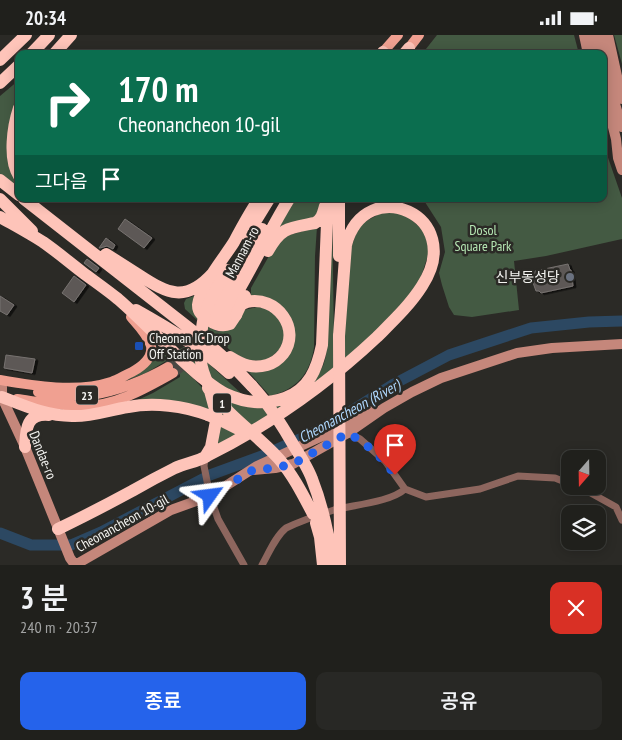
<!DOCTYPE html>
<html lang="ko">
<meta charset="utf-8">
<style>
:root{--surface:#20201c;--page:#282825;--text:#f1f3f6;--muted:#a2a3a3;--line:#3d3e3b;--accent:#2563eb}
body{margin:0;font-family:"PT Sans Narrow","Noto Sans KR",sans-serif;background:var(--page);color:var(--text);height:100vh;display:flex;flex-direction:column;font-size:19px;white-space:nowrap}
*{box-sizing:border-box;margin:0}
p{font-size:16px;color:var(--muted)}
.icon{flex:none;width:28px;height:28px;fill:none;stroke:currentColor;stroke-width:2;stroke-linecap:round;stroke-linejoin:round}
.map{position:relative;height:530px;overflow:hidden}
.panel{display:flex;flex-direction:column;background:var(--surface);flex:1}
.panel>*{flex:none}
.guide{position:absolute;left:15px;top:15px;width:592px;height:152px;border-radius:10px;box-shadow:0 2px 12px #0003,0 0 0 1px var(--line);background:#0b6e4f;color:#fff;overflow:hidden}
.needle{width:32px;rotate:200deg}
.buttons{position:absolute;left:561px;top:415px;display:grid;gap:10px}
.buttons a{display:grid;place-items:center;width:45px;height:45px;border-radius:10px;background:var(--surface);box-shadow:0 2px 12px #0003,0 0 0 1px var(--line);font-size:25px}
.pin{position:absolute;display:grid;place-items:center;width:42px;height:42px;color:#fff;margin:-51px -21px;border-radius:50% 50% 50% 0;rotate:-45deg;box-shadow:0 0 5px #0007}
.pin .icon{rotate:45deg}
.me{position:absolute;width:55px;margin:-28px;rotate:59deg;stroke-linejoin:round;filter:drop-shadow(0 0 4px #0008)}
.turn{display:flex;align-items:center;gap:18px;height:105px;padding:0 20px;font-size:22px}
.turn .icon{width:65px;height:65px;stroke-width:2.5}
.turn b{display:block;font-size:35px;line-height:42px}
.then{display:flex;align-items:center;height:48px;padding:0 20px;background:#0003;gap:10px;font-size:19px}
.round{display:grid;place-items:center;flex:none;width:52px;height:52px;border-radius:10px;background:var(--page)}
.head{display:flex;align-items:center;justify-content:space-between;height:85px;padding:0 20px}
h1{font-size:30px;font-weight:600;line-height:38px}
.primary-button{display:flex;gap:10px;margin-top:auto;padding:10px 20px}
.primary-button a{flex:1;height:58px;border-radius:10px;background:var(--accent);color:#fff;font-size:20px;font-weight:600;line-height:58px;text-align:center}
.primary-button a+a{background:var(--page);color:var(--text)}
.status{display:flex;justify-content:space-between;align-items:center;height:35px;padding:0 25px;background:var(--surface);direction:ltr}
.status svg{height:14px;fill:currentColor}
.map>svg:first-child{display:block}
.green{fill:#445a43}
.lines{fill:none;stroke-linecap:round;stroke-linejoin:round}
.river{stroke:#2c4862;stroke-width:11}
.building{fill:#5d5956;stroke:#777270;filter:url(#shadow)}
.primary-tunnel{stroke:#494844;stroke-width:10;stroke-dasharray:10 5;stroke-linecap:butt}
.street{stroke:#8d665e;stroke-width:7}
.secondary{stroke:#c5877b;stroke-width:10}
.primary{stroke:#f0a091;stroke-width:10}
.highway{stroke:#fec4b9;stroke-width:12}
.highway-bridge{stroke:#fec4b9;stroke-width:12}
.route{stroke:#2563eb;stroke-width:9;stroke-dasharray:0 16.2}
.worship-dot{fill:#6b7280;stroke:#2b2a26;stroke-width:2}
.transit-dot{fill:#1a4fb4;stroke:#2b2a26;stroke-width:2}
.labels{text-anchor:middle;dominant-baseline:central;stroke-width:5;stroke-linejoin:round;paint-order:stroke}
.shield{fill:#2b2a26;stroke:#b8b7b4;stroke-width:1}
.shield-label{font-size:12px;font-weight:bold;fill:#f4f4f1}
.park-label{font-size:14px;fill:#b5e6b3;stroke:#2b2a26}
.street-label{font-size:14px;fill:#f4f4f1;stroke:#2b2a26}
.poi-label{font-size:14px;fill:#f4f4f1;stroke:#2b2a26;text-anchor:end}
.water-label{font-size:15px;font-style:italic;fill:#aed7fd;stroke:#2b2a26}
</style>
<div class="status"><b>20:34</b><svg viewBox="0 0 49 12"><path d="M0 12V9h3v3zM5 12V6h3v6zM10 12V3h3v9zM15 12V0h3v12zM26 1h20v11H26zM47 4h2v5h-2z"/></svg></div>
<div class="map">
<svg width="622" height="530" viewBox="0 0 622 530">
<defs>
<filter id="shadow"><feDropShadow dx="3" dy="1.5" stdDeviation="0" flood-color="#0009"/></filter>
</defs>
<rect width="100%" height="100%" fill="#2b2a26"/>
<path class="green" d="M437,0H574L579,19H422Z
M614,0H622V29Z
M19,45V64L14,77L17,144L16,149H13L0,139V61Z
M604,111L622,163V204L546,221L514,226L519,275L472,282L454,280L449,272L442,250L439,238L445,217L441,192L423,164H604Z
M296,164H320L318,182L278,194L283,184Z
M332,164L334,306L347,225L359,190L383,177L405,179L426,198L429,217L420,245L405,265L363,309L312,350L323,331L326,321L331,178Z
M317,192L315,221L314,312C310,339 297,354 270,361L246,334L268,335L293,290L251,263V253L279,203Z
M199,259L244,275L257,272L268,274L279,282L285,300L283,311L267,326L243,325L231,316L185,274L184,268L186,264Z
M184,312L209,329L243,360L214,347L180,317V314Z
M163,318L195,345L206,357L211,375L129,369L153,358L180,342V339L169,328L166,326L146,338L117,349L154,319Z
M223,361L288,368L213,415Z"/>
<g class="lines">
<path class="river" d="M0,498L31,510H71L101,497L210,440L262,421L311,399L345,380L394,349L449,320L531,293L589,287L622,286"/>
</g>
<path class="building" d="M125,184L152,203L144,213L118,194Z
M106,203L115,210L113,214L107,211L100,213H99Z
M87,224L99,233L96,237L84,228Z
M568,229L570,235H571L573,251L541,258L539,256H536L531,242L533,241L532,238L535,237V236Z
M74,241L86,250L74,267L62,258Z
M0,261L14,270L7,280L0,276Z
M6,320L35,324L32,338L4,333Z"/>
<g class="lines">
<path class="primary-tunnel" d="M168,332L187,317L197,305
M173,338C193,323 207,305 221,285"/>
<path class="street" d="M348,398L360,404L385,426L405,454L426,462L480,454L518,441L555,443L570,449
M205,422L204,431L210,461L218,484L244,530
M575,451L589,457L616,472L622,485
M262,530C269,518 275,502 286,493C301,486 318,480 334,475C353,470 391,467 405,454"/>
<path class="secondary" d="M584,0L588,19
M591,0L596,19
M599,0L603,19
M608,0L622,64
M604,22L615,69L622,92
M604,56L616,104L618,123L622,135
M2,352V362L5,369L25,412L70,523L75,530
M253,435L275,433L293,429L348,398L384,373L412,357L441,343L517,318L552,313L622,309
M75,530L171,475L210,461L257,431L329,398L370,376"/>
<path class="primary" d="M409,13L419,0
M383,17L398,0
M0,345C34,351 78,358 111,347C118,345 125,340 132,337C141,332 153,323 151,311C148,300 138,290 131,282
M38,357C56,360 74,362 92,360C117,356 146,345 168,332
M17,364C39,367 61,371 83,371C116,371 146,353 173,338"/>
<path class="highway" d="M31,19L49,0
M54,19L71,0
M382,19L383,17
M404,19L409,13
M0,25L26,0
M0,48L19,30
M19,73C13,91 8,124 19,141
M0,145L19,160
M0,164L32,196
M24,164L203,304L232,330L252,351
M0,182C14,190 29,198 43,207C56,216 69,227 82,237C94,246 107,255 118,264C147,289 172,318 201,342C209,348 217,355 226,359C245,368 265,370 285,363C309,354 317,334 322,310L328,164
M247,200L269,164
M268,216C281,192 289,193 315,188C322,184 323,178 325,171
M106,219C117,226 128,233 139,240C168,259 186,268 213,238
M339,221V164
M136,275C168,293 202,313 229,338
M225,278C249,241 266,201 289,164
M215,279L245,223L262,194
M236,280L230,289C222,292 216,290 209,285C203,281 198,278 198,270C200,252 224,223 234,207C242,192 250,177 259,164
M221,284C229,277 237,270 247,267C276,260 302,294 283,319C279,324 274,328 267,330C253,334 243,330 230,322
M2,362C25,371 47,381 72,381C91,382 109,375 128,372C154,367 184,371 208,380
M25,412C26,394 26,378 49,380
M205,422L211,412L216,386V378L210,356L208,353
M58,494C83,482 108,469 132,456C146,448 161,440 175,433C186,428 197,427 207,421C269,390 327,349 377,302C393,286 410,270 422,251C468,180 365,137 346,210L339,301"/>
<path class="highway-bridge" d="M227,235C220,248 211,261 206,275C201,289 198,321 203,336C207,351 218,366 229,377C245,393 264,407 279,424C293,440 303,460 313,479
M236,280L245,261
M339,301L340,530
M252,351C269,369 282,390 294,411C301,422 308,433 312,444C323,472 329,501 333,530
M208,380L222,386L244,397
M316,488L320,502L323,530"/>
</g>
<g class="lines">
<path class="route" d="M210,461L253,435L275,433L293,429L348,398C367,409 382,422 395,440"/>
</g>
<circle class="worship-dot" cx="570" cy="242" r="5"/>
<rect class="transit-dot" x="134" y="306" width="10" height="10" rx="2.5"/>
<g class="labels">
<g class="shield">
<rect x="76" y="350.5" width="22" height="19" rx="4"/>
<rect x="213" y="358.5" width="18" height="19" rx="4"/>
</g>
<g class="shield-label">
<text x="87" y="360">23</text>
<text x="222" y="368">1</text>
</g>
<g class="park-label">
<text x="483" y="195">Dosol<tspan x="483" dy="16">Square Park</tspan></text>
</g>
<g class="street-label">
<text transform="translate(242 217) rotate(-62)">Mannam-ro</text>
<text transform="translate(43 420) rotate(68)">Dandae-ro</text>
<text transform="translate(122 488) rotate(-29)">Cheonancheon 10-gil</text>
</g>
<g class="poi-label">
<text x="560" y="242">신부동성당</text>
<text x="149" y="303" text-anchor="start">Cheonan IC Drop<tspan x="149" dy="16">Off Station</tspan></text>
</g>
<g class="water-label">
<text transform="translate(349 376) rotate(-29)">Cheonancheon (River)</text>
</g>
</g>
</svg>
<div class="buttons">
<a><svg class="needle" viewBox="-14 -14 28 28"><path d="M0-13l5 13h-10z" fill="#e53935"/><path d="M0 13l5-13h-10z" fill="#a2a3a3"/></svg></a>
<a><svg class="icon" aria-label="layers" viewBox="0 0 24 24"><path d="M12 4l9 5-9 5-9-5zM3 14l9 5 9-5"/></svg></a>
</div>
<div class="pin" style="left:395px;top:440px;background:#d93025"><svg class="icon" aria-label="arrive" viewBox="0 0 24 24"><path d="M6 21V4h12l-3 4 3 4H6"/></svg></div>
<svg class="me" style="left:210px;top:461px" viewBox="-20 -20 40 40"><path d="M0-17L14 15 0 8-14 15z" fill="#2563eb" stroke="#fff" stroke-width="4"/></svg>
<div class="guide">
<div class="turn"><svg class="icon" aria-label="right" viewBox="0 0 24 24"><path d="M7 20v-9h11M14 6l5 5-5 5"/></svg><div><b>170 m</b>Cheonancheon 10-gil</div></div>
<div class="then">그다음<svg class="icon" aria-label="arrive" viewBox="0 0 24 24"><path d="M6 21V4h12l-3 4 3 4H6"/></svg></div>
</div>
</div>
<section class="panel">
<div class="head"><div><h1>3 분</h1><p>240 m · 20:37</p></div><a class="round" style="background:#d93025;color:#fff"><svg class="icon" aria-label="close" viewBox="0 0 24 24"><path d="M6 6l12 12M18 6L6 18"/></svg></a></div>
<div class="primary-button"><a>종료</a><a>공유</a></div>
</section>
